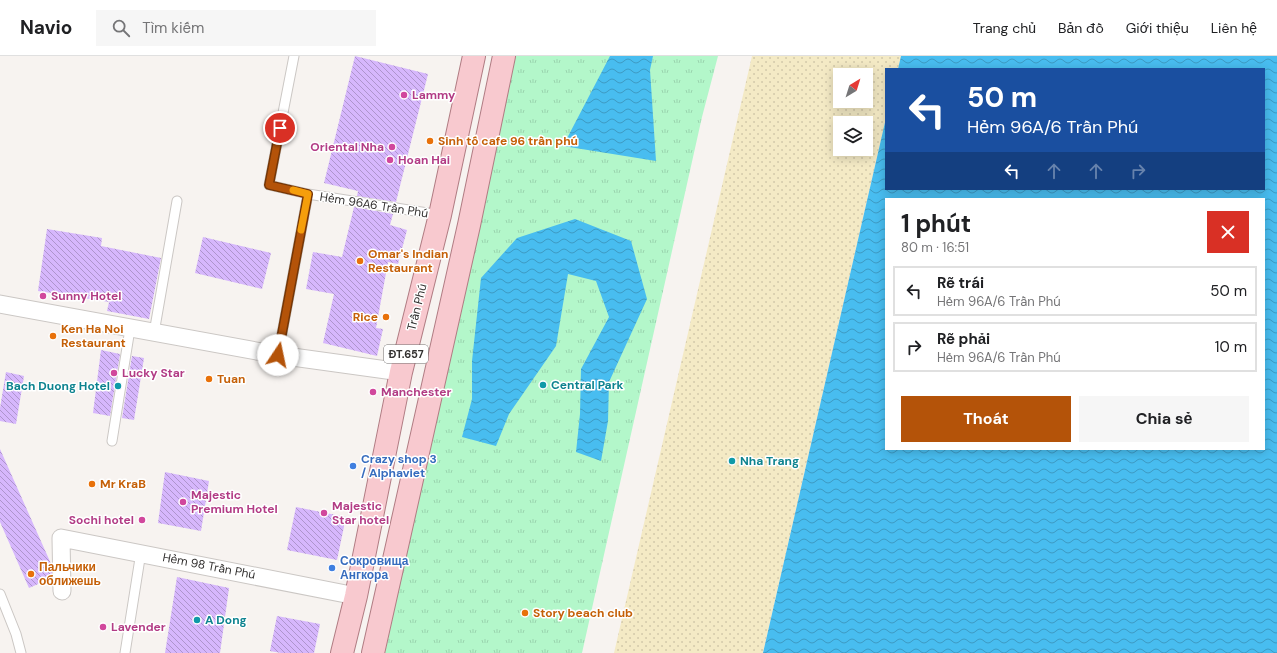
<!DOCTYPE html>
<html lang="vi">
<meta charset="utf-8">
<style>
:root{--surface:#fff;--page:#f6f6f6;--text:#202124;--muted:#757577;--line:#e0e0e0;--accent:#b45309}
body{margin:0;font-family:"DM Sans",sans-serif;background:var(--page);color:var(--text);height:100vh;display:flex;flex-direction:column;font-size:15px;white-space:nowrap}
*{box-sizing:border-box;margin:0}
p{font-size:13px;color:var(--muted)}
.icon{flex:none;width:22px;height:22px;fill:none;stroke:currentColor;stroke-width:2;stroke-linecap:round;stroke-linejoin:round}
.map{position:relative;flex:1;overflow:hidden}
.panel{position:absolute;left:885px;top:142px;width:380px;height:252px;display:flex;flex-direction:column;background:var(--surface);border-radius:0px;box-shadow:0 2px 10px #0003}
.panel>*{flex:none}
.top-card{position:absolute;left:885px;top:12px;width:380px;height:122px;border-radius:0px;box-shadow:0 2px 10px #0003;background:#1a4fa0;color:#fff;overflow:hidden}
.needle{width:26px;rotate:38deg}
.fabs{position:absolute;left:833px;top:12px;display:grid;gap:8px}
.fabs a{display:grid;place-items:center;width:40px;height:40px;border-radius:0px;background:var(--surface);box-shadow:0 2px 10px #0003;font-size:20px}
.pin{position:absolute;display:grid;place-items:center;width:34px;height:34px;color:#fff;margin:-17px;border:2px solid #fff;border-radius:50%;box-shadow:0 1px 4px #0007}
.me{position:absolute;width:44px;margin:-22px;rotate:11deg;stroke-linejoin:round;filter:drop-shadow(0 0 3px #0008)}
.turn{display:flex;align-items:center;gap:14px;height:84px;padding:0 16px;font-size:18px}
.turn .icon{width:52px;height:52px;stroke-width:2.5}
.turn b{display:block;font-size:28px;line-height:34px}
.lanes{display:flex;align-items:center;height:38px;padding:0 16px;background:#0003;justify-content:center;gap:20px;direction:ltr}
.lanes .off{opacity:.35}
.round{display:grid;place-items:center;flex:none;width:42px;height:42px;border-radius:0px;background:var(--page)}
.headline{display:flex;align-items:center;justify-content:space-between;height:68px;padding:0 16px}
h1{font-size:24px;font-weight:700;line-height:30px}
.action{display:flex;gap:8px;margin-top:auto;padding:8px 16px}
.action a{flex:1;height:46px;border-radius:0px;background:var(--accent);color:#fff;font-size:16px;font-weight:700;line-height:46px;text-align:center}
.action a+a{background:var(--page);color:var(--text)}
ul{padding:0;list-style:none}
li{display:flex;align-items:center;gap:12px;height:50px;margin:0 8px 6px;padding:0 8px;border:2px solid var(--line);border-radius:0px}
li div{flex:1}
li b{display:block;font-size:15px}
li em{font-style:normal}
header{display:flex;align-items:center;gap:24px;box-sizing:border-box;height:56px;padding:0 20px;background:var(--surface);border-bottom:1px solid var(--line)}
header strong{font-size:19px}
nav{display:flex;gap:22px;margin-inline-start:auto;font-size:14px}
.search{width:280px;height:36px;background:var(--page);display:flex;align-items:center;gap:10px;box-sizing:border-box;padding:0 14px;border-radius:0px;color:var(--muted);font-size:15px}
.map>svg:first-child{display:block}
.grass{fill:url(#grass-tufts)}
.sand{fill:url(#sand-dots);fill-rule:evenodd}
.water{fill:url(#water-waves);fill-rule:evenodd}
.building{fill:url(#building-back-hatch)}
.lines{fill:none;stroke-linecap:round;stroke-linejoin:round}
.service-casing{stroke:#cbc7c4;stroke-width:11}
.minor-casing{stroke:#cbc7c4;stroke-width:19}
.primary-casing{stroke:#b07c83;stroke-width:24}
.service{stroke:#fff;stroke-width:9}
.minor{stroke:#fff;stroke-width:17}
.primary{stroke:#f8c9cf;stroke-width:22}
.route-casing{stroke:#753606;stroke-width:10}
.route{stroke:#b45309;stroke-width:7}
.slow{stroke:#f59e0b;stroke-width:7}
.hotel-dot{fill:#d1479c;stroke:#fff;stroke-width:1.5}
.food-dot{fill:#e8710a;stroke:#fff;stroke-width:1.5}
.culture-dot{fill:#0f9aa8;stroke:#fff;stroke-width:1.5}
.shop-dot{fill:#3f7fe0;stroke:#fff;stroke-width:1.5}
.labels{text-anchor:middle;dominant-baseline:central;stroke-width:3;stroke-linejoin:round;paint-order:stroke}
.shield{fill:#fff;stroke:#706f6e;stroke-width:1}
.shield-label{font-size:11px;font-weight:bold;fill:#333130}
.hotel-label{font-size:12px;font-weight:bold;fill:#b23c85;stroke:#fff;text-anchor:start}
.food-label{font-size:12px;font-weight:bold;fill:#c56008;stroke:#fff;text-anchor:start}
.street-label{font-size:12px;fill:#333130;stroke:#fff}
.culture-label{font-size:12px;font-weight:bold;fill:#0d838f;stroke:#fff;text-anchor:start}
.shop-label{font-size:12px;font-weight:bold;fill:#366cbe;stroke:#fff;text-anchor:start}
</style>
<header>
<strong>Navio</strong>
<div class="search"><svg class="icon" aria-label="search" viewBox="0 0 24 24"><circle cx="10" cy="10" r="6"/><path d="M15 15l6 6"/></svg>Tìm kiếm</div>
<nav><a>Trang chủ</a><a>Bản đồ</a><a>Giới thiệu</a><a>Liên hệ</a></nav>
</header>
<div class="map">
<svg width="1277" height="597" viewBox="0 0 1277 597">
<defs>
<pattern id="grass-tufts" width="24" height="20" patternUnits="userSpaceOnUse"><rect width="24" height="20" fill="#b3f7ca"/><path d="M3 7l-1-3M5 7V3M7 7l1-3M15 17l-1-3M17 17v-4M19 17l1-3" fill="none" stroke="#9ad4ae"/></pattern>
<pattern id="sand-dots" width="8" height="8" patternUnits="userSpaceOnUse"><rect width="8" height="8" fill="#f4eac5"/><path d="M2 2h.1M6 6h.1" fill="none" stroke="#d2c9aa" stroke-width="1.8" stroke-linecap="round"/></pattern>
<pattern id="water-waves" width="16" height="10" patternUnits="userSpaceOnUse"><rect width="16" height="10" fill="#48bdf0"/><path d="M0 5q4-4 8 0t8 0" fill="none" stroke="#3d9ac3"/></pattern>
<pattern id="building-back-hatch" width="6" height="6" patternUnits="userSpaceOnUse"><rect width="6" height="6" fill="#d6b7fc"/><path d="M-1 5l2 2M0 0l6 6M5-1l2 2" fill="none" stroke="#ae95cc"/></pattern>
</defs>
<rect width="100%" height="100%" fill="#f7f3f0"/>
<path class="grass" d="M514,0H718L702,61L582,597H385Z"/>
<path class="sand" d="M752,0H901L898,13H886V62L763,597H614ZM840,19H866V45H840ZM840,67H866V93H840Z"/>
<path class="water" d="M610,0H653L650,14L656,105L563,90Z
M901,0H1277V597H763L886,62V133H1264V13H898ZM886,143H1264V393H886Z
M575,163L631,185L647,243L609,326L608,365L601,405L576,396L580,358L581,313L609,261L596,225L568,218L556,290L509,358L496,390L462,381L472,343V305L481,222L517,182Z"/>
<path class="building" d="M355,0L428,18L396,146L357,140L358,135L324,127Z
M354,151L393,158L390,169L407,174L398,208L388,206L376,272L383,273L377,300L323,287L334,238L306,233L313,196L342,201Z
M47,173L102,182L101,190L161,202L149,263L107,255L109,246L38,235Z
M203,181L271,197L262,233L195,217Z
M101,294L120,298L110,360L93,357Z
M132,300L144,302L134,364L122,362Z
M6,316L24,320L16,368L0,365V352Z
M0,393L52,510V522L29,532L0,466Z
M165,416L209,425L201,475L158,467Z
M296,451L346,461L337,504L287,494Z
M177,521L229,532L220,597H165Z
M277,560L320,568L314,597H281L270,595Z"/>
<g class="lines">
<g class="service-casing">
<path id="service" d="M294,0L269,129L308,138L440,159
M154,277L177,145
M278,299L308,138
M112,385L130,273
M0,538L16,578L21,597
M125,597L141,496"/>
</g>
<g class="minor-casing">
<path id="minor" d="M0,248L278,299L401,316
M62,535L61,482L356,540"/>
</g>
<g class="primary-casing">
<path id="primary" d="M342,597L356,540L401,316L440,159L474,0
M373,597L469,169L504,0"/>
</g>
<use href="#service" class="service"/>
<use href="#minor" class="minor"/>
<use href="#primary" class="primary"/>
</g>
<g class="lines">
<g class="route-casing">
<path id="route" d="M278,299L308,138L269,129L280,72"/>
</g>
<use href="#route" class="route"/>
<path class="slow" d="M293,134L308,138L301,174"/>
</g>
<g class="hotel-dot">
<circle cx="404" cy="39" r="4"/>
<circle cx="392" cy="91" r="4"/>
<circle cx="390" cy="104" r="4"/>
<circle cx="43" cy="240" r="4"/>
<circle cx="114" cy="317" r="4"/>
<circle cx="373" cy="336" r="4"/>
<circle cx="183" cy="446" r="4"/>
<circle cx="324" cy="457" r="4"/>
<circle cx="142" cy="464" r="4"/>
<circle cx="103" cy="571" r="4"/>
</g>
<g class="food-dot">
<circle cx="430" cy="85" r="4"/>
<circle cx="360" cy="205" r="4"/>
<circle cx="386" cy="261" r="4"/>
<circle cx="53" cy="280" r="4"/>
<circle cx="209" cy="323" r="4"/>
<circle cx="92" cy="428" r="4"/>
<circle cx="31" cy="518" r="4"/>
<circle cx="525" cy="557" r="4"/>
</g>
<g class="culture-dot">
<circle cx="543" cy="329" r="4"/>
<circle cx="118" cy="330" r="4"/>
<circle cx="732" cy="405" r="4"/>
<circle cx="197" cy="564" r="4"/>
</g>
<g class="shop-dot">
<circle cx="353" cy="410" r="4"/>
<circle cx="332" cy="512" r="4"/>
</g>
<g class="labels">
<rect class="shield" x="384" y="289" width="44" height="18" rx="3"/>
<g class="shield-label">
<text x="406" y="298">ĐT.657</text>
</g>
<g class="hotel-label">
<text x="412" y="39">Lammy</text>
<text x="384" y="91" text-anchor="end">Oriental Nha</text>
<text x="398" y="104">Hoan Hai</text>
<text x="51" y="240">Sunny Hotel</text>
<text x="122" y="317">Lucky Star</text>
<text x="381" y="336">Manchester</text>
<text x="191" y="439">Majestic<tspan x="191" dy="14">Premium Hotel</tspan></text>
<text x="332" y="450">Majestic<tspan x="332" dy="14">Star hotel</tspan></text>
<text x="134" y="464" text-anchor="end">Sochi hotel</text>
<text x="111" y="571">Lavender</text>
</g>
<g class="food-label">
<text x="438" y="85">Sinh tố cafe 96 trần phú</text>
<text x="368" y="198">Omar's Indian<tspan x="368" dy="14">Restaurant</tspan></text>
<text x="378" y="261" text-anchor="end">Rice</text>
<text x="61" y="273">Ken Ha Noi<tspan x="61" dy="14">Restaurant</tspan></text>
<text x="217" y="323">Tuan</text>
<text x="100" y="428">Mr KraB</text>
<text x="39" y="511">Пальчики<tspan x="39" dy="14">оближешь</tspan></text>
<text x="533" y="557">Story beach club</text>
</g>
<g class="street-label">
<text transform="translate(374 149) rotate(9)">Hẻm 96A6 Trần Phú</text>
<text transform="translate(417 251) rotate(-76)">Trần Phú</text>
<text transform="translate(209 510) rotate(11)">Hẻm 98 Trần Phú</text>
</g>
<g class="culture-label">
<text x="551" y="329">Central Park</text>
<text x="110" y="330" text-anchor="end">Bach Duong Hotel</text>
<text x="740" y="405">Nha Trang</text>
<text x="205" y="564">A Dong</text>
</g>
<g class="shop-label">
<text x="361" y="403">Crazy shop 3<tspan x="361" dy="14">/ Alphaviet</tspan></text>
<text x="340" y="505">Сокровища<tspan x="340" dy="14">Ангкора</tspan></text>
</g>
</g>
</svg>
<div class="fabs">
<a><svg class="needle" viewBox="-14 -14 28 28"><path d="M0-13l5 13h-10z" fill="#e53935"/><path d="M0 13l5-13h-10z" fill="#757577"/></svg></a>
<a><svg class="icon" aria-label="layers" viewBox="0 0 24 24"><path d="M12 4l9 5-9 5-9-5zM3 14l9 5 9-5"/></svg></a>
</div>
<div class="pin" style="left:280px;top:72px;background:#d93025"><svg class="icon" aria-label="arrive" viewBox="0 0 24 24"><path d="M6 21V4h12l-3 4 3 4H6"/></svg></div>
<svg class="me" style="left:278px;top:299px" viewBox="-20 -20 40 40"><circle r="19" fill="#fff"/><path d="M0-13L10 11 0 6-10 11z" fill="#b45309"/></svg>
<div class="top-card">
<div class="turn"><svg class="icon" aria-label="left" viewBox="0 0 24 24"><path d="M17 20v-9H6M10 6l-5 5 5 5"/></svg><div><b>50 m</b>Hẻm 96A/6 Trần Phú</div></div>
<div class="lanes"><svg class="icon" aria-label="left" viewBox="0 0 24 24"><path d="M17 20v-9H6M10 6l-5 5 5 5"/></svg><svg class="icon off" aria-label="ahead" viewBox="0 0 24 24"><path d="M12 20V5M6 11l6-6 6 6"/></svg><svg class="icon off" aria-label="ahead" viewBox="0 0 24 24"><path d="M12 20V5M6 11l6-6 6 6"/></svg><svg class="icon off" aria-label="right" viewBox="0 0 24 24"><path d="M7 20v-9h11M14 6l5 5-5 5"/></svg></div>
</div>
<section class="panel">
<div class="headline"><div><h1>1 phút</h1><p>80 m · 16:51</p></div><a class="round" style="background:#d93025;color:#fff"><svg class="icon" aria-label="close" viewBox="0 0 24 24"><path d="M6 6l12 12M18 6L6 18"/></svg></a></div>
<ul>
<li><svg class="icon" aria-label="left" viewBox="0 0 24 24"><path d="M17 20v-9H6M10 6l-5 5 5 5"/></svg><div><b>Rẽ trái</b><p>Hẻm 96A/6 Trần Phú</p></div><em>50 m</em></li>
<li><svg class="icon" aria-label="right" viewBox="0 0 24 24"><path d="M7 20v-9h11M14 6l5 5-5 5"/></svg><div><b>Rẽ phải</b><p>Hẻm 96A/6 Trần Phú</p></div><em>10 m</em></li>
</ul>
<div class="action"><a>Thoát</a><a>Chia sẻ</a></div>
</section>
</div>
